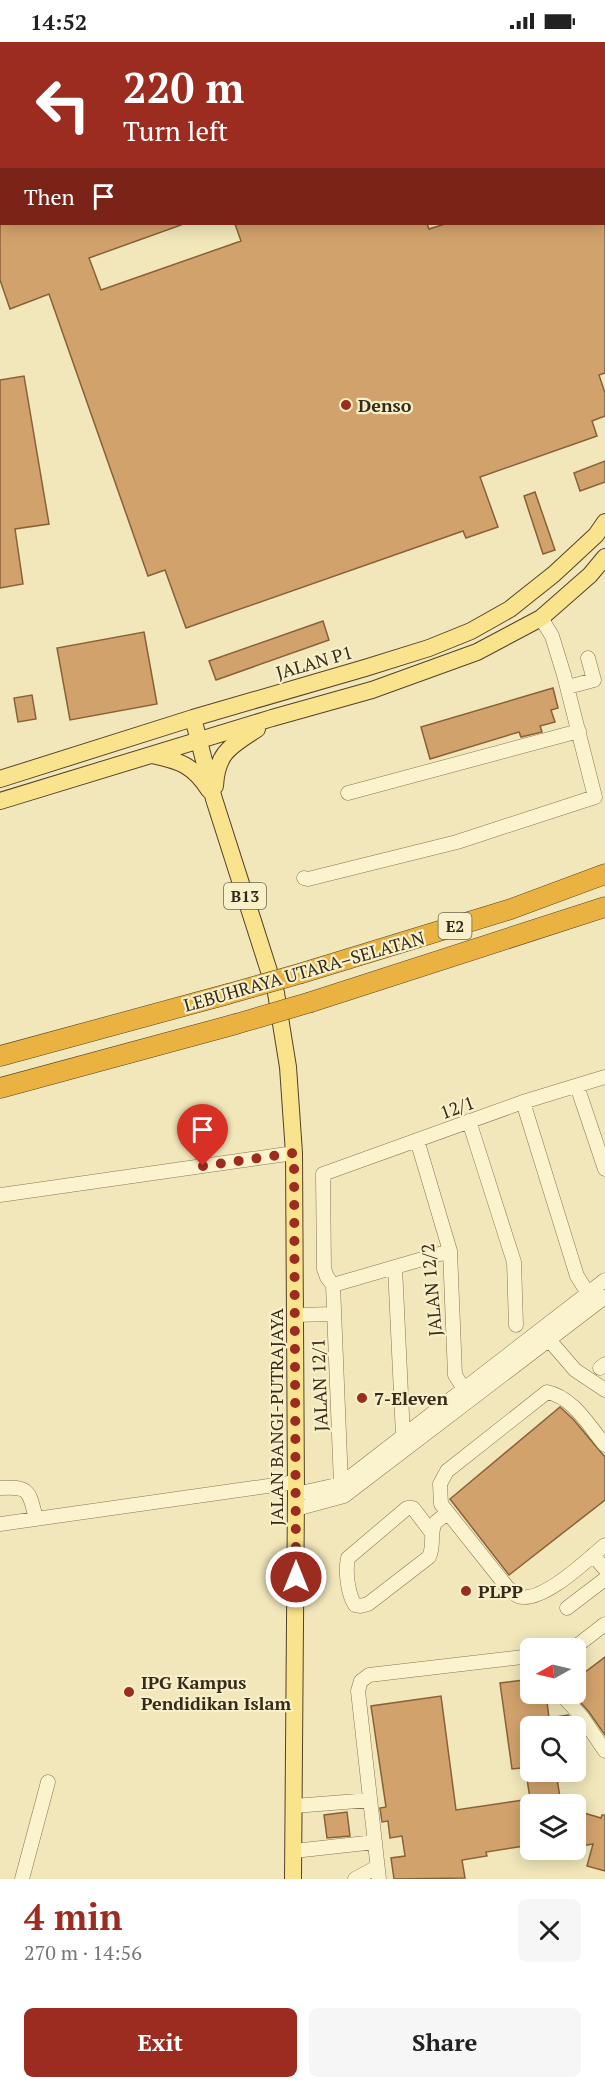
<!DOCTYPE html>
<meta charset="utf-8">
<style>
:root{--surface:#fff;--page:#f6f6f6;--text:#222;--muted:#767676;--accent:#9c2c1f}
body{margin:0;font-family:"PT Serif",serif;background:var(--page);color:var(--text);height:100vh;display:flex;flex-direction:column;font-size:22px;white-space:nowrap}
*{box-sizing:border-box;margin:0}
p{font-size:20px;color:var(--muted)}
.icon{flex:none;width:33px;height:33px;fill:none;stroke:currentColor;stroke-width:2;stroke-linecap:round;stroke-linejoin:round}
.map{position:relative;height:1837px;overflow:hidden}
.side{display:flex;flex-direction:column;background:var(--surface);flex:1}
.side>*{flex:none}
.hud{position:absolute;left:0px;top:0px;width:606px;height:183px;box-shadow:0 3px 15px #0003;background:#9c2c1f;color:#fff;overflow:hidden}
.needle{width:39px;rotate:262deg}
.controls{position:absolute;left:520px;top:1596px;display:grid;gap:12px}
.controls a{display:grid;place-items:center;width:66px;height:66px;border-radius:9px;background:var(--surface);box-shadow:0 3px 15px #0003;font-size:30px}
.pin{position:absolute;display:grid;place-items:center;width:51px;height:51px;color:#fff;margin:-62px -26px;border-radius:50% 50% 50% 0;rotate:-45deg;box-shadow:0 0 6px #0007}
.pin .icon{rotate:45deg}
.me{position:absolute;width:66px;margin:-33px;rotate:0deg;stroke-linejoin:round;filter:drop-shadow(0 0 4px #0008)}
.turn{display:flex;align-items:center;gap:21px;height:126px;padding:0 24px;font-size:27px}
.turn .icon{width:78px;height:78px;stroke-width:2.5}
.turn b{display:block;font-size:42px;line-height:51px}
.then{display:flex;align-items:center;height:57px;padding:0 24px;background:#0003;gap:12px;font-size:22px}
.round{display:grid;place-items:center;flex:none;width:63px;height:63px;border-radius:9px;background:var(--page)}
.summary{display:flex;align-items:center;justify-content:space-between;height:102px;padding:0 24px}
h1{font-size:36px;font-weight:800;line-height:45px;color:var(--accent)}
.button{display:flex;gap:12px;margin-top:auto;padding:12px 24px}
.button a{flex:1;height:69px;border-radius:9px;background:var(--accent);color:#fff;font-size:24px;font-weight:800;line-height:69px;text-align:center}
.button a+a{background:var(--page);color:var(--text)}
.status{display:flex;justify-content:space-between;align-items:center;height:42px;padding:0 30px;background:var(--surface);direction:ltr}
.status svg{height:16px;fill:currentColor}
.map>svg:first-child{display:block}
.building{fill:#d2a26c;stroke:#896137;stroke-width:1.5}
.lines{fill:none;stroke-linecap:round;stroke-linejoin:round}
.minor-casing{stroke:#897553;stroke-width:15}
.major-casing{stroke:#554228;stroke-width:18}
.highway-casing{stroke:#554228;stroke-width:21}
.minor{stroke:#fbf3cd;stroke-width:14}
.major{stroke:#f9e38d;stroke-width:16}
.highway{stroke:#e9b241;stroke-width:20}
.highway-bridge-casing{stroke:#554228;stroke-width:21;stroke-linecap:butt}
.highway-bridge{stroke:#e9b241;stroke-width:20}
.route{stroke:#9c2c1f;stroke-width:10;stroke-dasharray:0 18}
.poi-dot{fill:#9c2c1f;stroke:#f8f0ca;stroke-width:2}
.labels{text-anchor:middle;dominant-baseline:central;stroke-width:4.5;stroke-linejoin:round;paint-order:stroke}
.shield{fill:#f8f0ca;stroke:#70664e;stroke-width:1.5}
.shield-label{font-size:16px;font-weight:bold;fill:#362b19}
.poi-label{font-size:18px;font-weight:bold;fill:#362b19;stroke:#f8f0ca;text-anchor:start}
.street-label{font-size:18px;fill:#362b19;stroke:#f8f0ca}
</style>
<div class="status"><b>14:52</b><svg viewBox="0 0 49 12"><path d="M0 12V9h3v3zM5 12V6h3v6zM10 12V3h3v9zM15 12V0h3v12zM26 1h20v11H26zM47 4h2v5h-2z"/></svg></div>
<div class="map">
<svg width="605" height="1837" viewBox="0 0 605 1837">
<rect width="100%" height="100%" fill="#f1e7ba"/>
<path class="building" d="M0,182H181V183L89,216L101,248L241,199L235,182H427L429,187L445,182H605V331L599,333L605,351V374L592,379L597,394L480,435L498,485L466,496L463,489L186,586L165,528L148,534L49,252L10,267L0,238Z
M24,334L49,482L15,487L23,542L0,546V338Z
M605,419V440L580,449L574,431Z
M535,450L555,508L543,512L524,454Z
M323,579L329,598L216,638L209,619Z
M144,590L157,662L70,678L57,606Z
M553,646L558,666L551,668L555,680L540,684L542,690L521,695L519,690L430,717L421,685Z
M32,653L36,677L18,680L14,656Z
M560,1365L573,1377L605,1415V1458L509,1533L450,1457Z
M605,1615V1693L589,1670L573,1652H576V1637Z
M531,1637V1652H546L549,1676L568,1673L573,1679L574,1684H531V1725L512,1727L500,1641Z
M441,1654L456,1768L530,1757L526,1730H556L561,1762H531V1803L486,1810L487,1814L462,1818L465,1836L394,1837L391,1816L405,1814L402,1794L390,1796L388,1779L382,1780L380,1766L386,1765L371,1664Z
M347,1770L350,1794L327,1796L324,1773Z
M584,1771L601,1776L602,1773H605V1829L587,1824L593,1802L576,1805Z"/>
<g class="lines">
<g class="minor-casing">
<path id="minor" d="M64,2L68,0
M0,24H2
M568,645L594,638L588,616
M348,751L579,689
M304,836L308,837L457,800L595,755L564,633L552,594L541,576
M577,1044L605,1127
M523,1060L577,1234L593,1259
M469,1079L514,1220L516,1283
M417,1098L450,1209L455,1333L468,1353
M0,1153L294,1111
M395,1225L403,1394
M333,1243L327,1235L324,1227L323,1132L523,1060L605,1035
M333,1243L341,1442
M333,1243L450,1209
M295,1273L334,1272
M544,1292L575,1328L605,1348
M600,1326L605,1322
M605,1403C589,1384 573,1355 547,1350L447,1429L440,1442L441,1462L507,1545C510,1547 514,1552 518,1554C541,1563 588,1517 605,1503
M0,1446C30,1444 29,1449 36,1477
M296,1452L341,1442L605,1238
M296,1467L344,1454L605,1255
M0,1482L296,1440
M432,1491L413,1466H407L348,1516C345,1530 348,1552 355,1563L360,1564L368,1562L429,1515C435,1503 429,1488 436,1480C439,1477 444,1474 448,1471
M593,1513L605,1527
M567,1566L605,1537
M574,1606L605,1582
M561,1652L582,1675L605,1709
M294,1764L370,1758
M294,1809L375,1800
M22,1837L48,1740
M355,1837L377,1825
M379,1837L358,1649L361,1639L369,1633L531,1614"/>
</g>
<g class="major-casing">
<path id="major" d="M193,676L214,757L276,951L288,1025L294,1111L296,1452L293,1837
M152,713C180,719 193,723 209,748
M0,737L193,676L365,626L429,606L471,589L510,567L554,532L596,493L605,480
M215,744C217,710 231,704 257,687
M0,759L272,676L372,648L477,610L541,576L590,533L605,515"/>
</g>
<g class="highway-casing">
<path id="highway" d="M302,931L511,867L605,832
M311,960L605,865
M0,1014L228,952
M0,1046L236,982"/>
</g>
<use href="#minor" class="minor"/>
<use href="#major" class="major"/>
<use href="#highway" class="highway"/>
<g class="highway-bridge-casing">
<path id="highway-bridge" d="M228,952L302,931
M236,982L311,960"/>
</g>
<use href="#highway-bridge" class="highway-bridge"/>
</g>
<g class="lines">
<path class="route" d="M203,1124L294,1111L296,1535"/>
</g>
<g class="poi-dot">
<circle cx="346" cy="363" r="6"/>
<circle cx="362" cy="1356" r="6"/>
<circle cx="466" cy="1549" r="6"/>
<circle cx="129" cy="1650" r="6"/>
</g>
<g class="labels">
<g class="shield">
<rect x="224" y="841" width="42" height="26" rx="4.5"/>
<rect x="438.5" y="871" width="33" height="26" rx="4.5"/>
</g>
<g class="shield-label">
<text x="245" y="854">B13</text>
<text x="455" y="884">E2</text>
</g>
<g class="poi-label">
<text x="358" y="363">Denso</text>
<text x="374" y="1356">7-Eleven</text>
<text x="478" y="1549">PLPP</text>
<text x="141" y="1640">IPG Kampus<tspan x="141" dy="21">Pendidikan Islam</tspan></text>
</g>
<g class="street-label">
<text transform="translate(314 620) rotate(-16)">JALAN P1</text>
<text transform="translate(304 929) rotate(-16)">LEBUHRAYA UTARA–SELATAN</text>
<text transform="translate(457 1065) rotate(-20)">12/1</text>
<text transform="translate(431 1248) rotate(-95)">JALAN 12/2</text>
<text transform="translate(319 1343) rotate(-92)">JALAN 12/1</text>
<text transform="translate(276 1375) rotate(-90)">JALAN BANGI-PUTRAJAYA</text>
</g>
</g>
</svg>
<div class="controls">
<a><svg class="needle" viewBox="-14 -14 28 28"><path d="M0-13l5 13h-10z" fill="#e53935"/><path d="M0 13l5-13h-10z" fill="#767676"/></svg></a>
<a><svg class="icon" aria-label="search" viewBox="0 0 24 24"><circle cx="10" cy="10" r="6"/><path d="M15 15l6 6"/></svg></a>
<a><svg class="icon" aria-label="layers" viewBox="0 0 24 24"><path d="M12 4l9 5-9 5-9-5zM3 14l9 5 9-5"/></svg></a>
</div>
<div class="pin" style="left:203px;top:1124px;background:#d93025"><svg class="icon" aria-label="arrive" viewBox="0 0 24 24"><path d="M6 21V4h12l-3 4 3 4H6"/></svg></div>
<svg class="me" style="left:296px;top:1535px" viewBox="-20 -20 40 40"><circle r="17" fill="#9c2c1f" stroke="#fff" stroke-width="3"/><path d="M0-11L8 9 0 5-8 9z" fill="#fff"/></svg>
<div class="hud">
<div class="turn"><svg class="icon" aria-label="left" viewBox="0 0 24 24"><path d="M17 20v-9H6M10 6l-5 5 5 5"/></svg><div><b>220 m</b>Turn left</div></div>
<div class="then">Then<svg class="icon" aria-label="arrive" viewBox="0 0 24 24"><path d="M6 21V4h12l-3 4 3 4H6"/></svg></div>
</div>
</div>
<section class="side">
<div class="summary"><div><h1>4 min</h1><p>270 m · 14:56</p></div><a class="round"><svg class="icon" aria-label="close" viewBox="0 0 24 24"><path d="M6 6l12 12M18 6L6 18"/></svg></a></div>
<div class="button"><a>Exit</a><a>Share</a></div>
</section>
